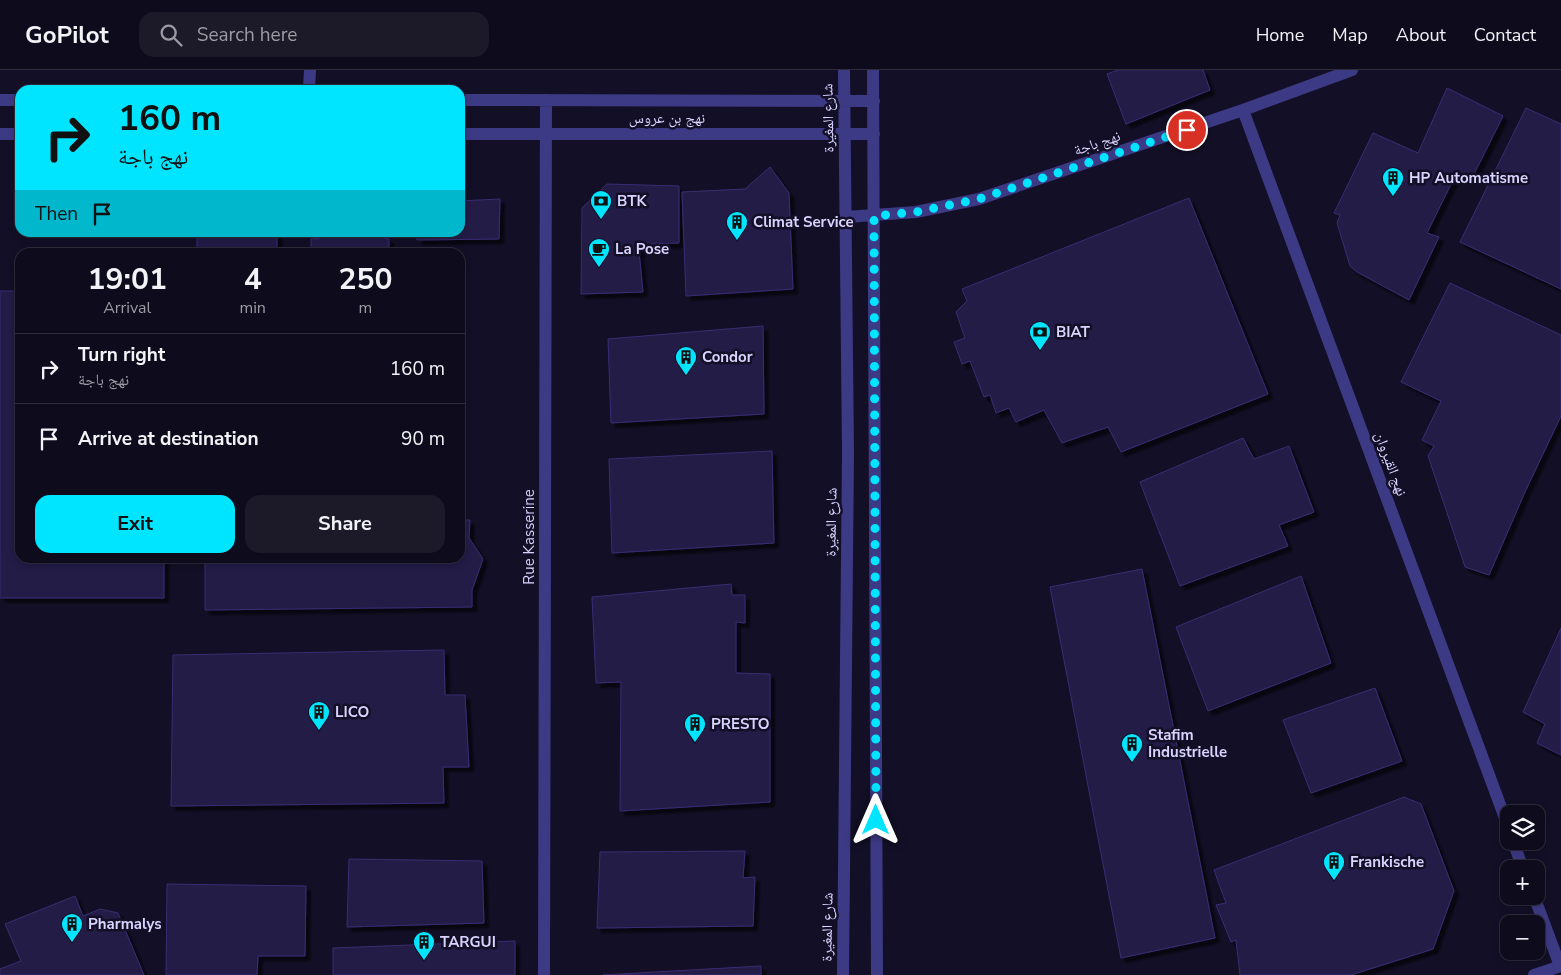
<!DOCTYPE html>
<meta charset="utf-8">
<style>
:root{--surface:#0e0b1c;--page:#1c1929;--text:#f1f3f6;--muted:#9b9ba3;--line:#2e2b3b;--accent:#00e5ff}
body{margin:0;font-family:"Nunito Sans","Noto Naskh Arabic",sans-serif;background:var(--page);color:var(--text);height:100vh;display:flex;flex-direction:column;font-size:19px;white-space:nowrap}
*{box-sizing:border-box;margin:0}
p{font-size:16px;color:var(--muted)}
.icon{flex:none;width:28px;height:28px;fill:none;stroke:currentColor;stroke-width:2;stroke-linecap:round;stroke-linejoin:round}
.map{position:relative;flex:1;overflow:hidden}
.side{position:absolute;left:15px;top:178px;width:450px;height:315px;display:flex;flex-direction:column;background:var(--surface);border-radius:15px;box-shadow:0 2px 8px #0003,0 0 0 1px var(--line)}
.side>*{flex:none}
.top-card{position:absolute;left:15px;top:15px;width:450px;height:152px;border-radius:15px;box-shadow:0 2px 8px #0003,0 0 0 1px var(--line);background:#00e5ff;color:#111;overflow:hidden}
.tools{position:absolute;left:1500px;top:735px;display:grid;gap:10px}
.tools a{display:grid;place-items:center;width:45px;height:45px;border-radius:10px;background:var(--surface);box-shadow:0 2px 8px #0003,0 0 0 1px var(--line);font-size:25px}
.pin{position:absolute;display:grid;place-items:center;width:42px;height:42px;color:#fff;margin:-21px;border:2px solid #fff;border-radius:50%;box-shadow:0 1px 5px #0007}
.me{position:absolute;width:55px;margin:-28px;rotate:0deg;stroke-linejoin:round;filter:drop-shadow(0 0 4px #0008)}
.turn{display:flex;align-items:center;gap:18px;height:105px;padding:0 20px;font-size:22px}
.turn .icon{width:65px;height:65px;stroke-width:2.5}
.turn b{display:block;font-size:35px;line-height:42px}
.then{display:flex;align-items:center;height:48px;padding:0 20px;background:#0003;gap:10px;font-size:19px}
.eta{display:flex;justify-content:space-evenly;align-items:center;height:85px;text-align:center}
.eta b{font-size:30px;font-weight:700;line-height:35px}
.button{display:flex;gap:10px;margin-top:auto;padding:10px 20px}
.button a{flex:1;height:58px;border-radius:15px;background:var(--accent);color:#111;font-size:20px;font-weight:700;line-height:58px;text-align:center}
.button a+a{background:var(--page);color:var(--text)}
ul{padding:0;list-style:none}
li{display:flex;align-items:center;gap:15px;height:70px;padding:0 20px;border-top:1px solid var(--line)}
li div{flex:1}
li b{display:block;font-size:19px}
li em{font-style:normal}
header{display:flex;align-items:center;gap:30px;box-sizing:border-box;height:70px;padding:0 25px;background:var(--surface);border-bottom:1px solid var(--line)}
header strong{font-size:24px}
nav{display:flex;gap:28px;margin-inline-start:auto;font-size:18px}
.search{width:350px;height:45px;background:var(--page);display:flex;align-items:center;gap:12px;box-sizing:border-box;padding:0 18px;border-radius:15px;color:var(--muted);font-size:19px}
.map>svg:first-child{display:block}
.building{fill:#241b47;stroke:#3b2d73;filter:url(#shadow)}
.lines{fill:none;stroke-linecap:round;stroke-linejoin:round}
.minor{stroke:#3d3a85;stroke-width:12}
.route{stroke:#00e5ff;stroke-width:9;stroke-dasharray:0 16.2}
.labels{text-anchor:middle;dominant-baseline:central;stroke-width:5;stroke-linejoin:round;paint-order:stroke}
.street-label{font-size:15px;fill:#d9d4ff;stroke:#130f26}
.poi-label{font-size:15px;font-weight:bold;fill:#d9d4ff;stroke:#130f26;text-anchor:start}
</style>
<header>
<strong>GoPilot</strong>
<div class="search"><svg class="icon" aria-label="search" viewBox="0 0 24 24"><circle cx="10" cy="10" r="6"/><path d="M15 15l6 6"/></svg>Search here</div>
<nav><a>Home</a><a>Map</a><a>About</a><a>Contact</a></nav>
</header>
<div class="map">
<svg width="1561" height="905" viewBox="0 0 1561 905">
<defs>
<filter id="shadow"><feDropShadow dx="4.5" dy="4.5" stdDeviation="1" flood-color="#0009"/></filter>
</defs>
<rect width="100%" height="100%" fill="#130f26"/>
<path class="building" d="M1118,0H1203L1210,20L1126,54L1107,4Z
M1447,18L1503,46L1471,110L1456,104L1427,163L1439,167L1409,230L1357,202L1350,196L1337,153L1340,145L1334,143L1373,63L1418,83Z
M1526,38L1561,54V219L1460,172Z
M770,97L789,123L793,219L686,226L682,122L745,119Z
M607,114L679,116V173L649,174L639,181L643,222L581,224L582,138Z
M1189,128L1268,324L1121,382L1108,357L1062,373L1044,340L1016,352L1009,338L996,343L990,325L984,327L970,291L962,294L954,272L965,268L956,242L967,231L962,219Z
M500,129L499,169L417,170V162H460V131Z
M197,162H277V182H197Z
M318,162H381V167L389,169V182H311V168L319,169Z
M1450,213L1561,265V346L1525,422L1489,505L1465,497L1428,386L1434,376L1422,370L1441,331L1401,312Z
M0,221H20V488H164V528H0Z
M763,256L764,344L611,353L608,269Z
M1243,368L1254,389L1289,376L1314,442L1279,455L1288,476L1180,516L1140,412Z
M772,381L774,473L612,483L609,389Z
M460,450H470L469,468L483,489L472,520V537L205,540V488H460Z
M1142,499L1215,868L1121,888L1050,517Z
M1301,506L1331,593L1208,641L1176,557Z
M731,514L732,525H745V553L736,552V603L770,604V732L620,741L621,612L596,613L592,527Z
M1561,558V685L1537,673L1545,654L1523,642Z
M444,580L445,625H465L469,697H443L444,733L171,736L173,585Z
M1375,618L1402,691L1311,723L1283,650Z
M1404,727L1421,734L1454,821L1433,879L1351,905H1240L1236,870L1231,872L1216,835L1226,833L1214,800Z
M745,781L743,808L755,807L753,856L597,858L600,782Z
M349,789L482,791L484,853L347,857Z
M167,814L306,816L305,886H258L257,905H166Z
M75,826L83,846L100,839L118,843L144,905H0V899L21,891L5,854Z
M515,871V905H333V878Z
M761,896V905H603Z"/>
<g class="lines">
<path class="minor" d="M873,0L877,905
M309,20L310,0
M0,30H20
M460,30L874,31
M1243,40L1509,759
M0,64H20
M460,64H874
M846,147L916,142L979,129L1243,40L1352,0
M1513,771L1523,799
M1534,826L1560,896
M544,905L546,30
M843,905L848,382L844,0
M1534,905L1561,896"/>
</g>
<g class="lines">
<path class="route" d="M876,750L874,146L916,142L979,129L1187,60"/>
</g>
<defs>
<g id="building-pin" transform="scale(1.125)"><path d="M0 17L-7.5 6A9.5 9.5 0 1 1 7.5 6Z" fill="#00e5ff" stroke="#130f26"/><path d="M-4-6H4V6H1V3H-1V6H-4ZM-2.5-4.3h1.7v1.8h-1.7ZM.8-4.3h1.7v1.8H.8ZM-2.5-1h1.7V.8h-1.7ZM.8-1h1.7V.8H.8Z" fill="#111"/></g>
<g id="bank-pin" transform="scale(1.125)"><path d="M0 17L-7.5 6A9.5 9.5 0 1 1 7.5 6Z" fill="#00e5ff" stroke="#130f26"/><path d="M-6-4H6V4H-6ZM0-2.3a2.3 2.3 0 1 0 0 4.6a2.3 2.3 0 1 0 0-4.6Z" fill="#111"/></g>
<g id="cafe-pin" transform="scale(1.125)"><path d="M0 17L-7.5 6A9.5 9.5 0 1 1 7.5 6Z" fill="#00e5ff" stroke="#130f26"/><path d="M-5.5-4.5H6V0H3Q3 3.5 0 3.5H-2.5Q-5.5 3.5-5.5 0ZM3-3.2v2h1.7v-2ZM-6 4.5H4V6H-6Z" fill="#111"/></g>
</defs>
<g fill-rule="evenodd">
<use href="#building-pin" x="1393" y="108"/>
<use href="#bank-pin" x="601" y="131"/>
<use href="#building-pin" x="737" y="152"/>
<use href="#cafe-pin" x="599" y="179"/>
<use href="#bank-pin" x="1040" y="262"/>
<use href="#building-pin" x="686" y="287"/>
<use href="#building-pin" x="319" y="642"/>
<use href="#building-pin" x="695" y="654"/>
<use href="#building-pin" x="1132" y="674"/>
<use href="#building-pin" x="1334" y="792"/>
<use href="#building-pin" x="72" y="854"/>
<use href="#building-pin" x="424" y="872"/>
</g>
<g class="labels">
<g class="street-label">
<text x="667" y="48">نهج بن عروس</text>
<text transform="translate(828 48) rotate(-91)">شارع المغيرة</text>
<text transform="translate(1097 73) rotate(-19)">نهج باجة</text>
<text transform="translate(1391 394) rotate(70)">نهج القيروان</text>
<text transform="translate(831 452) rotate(-89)">شارع المغيرة</text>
<text transform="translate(529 467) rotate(-90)">Rue Kasserine</text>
<text transform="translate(827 857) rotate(-89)">شارع المغيرة</text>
</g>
<g class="poi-label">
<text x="1409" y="108">HP Automatisme</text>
<text x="617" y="131">BTK</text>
<text x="753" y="152">Climat Service</text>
<text x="615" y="179">La Pose</text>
<text x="1056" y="262">BIAT</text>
<text x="702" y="287">Condor</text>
<text x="335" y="642">LICO</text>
<text x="711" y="654">PRESTO</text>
<text x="1148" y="665">Stafim<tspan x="1148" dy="17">Industrielle</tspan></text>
<text x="1350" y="792">Frankische</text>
<text x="88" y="854">Pharmalys</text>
<text x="440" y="872">TARGUI</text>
</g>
</g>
</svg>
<div class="tools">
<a><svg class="icon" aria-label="layers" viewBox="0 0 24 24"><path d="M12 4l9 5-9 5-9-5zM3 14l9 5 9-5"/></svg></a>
<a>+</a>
<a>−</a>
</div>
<div class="pin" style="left:1187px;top:60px;background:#d93025"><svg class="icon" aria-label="arrive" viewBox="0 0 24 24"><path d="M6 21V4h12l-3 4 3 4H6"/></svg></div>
<svg class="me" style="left:876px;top:750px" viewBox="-20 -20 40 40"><path d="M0-17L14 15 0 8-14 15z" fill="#00e5ff" stroke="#fff" stroke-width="4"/></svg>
<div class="top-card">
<div class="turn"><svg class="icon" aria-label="right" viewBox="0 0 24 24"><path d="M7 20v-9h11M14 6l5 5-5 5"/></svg><div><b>160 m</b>نهج باجة</div></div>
<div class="then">Then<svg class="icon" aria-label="arrive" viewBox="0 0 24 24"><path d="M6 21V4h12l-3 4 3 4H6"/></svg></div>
</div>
<section class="side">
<div class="eta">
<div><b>19:01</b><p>Arrival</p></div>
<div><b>4</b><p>min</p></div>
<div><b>250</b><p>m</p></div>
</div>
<ul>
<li><svg class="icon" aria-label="right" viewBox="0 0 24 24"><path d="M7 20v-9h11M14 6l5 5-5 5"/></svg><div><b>Turn right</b><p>نهج باجة</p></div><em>160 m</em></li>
<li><svg class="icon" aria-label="arrive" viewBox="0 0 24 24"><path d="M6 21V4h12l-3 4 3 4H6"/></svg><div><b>Arrive at destination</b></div><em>90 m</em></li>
</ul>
<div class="button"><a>Exit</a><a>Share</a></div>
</section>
</div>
